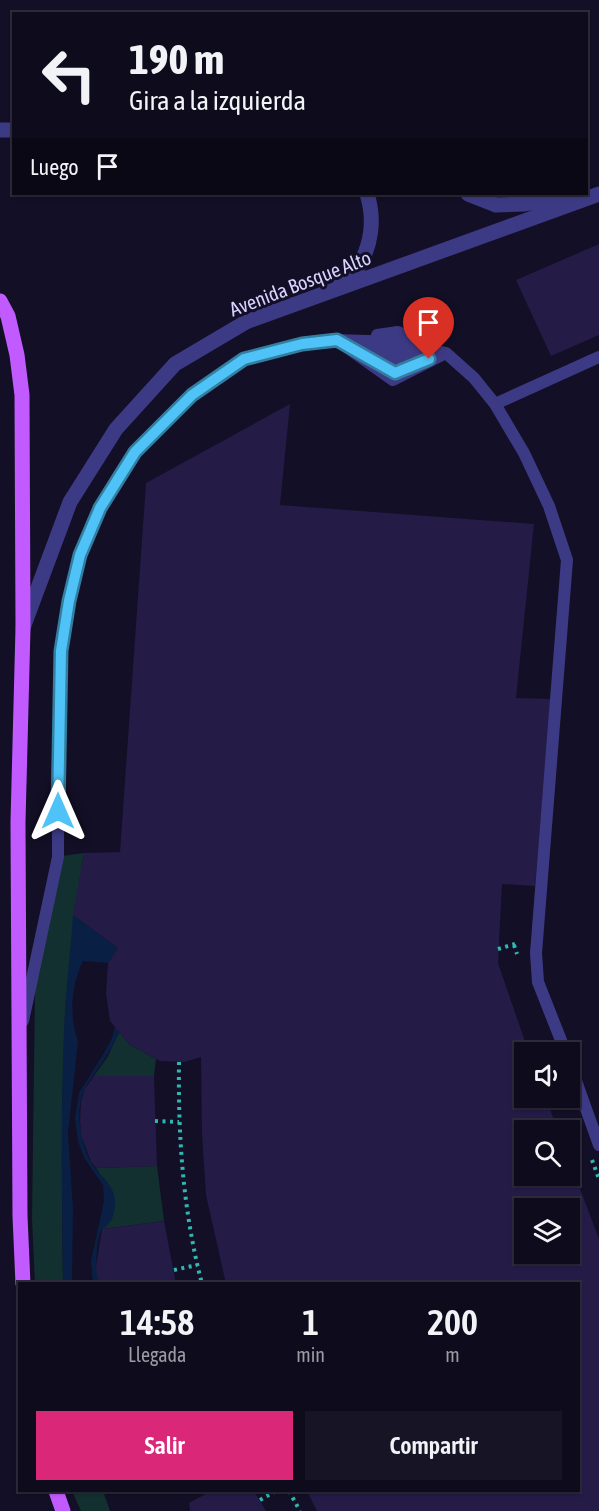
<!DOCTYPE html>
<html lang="es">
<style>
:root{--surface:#0e0b1c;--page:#171425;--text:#f1f3f6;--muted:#9b9ba3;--line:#2e2b3b;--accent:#db2777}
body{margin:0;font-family:"Asap Condensed",sans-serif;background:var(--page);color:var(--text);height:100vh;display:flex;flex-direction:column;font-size:22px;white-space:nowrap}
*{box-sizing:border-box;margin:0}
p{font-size:20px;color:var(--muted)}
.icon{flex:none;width:33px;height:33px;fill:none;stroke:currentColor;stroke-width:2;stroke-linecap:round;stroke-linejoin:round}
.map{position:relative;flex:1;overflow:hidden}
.side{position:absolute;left:18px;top:1282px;width:562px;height:210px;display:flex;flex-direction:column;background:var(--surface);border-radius:0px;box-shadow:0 2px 4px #0004,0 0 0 2px var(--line)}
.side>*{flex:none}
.hud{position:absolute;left:12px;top:12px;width:576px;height:183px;border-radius:0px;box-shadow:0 2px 4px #0004,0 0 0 2px var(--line);background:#0e0b1c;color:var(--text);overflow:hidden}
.tools{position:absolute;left:514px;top:1042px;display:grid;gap:12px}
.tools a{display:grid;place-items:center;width:66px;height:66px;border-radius:0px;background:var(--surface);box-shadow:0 2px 4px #0004,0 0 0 2px var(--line);font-size:30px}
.pin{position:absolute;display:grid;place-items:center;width:51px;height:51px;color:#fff;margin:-62px -26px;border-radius:50% 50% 50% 0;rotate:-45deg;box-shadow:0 0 6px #0007}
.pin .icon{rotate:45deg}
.me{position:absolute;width:66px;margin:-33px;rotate:0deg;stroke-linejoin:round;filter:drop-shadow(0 0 4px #0008)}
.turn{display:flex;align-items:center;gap:21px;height:126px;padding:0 18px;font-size:27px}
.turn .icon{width:78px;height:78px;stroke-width:2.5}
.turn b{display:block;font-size:42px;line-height:51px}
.then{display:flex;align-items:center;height:57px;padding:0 18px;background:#0003;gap:12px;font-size:22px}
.eta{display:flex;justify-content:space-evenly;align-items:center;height:102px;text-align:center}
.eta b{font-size:36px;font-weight:600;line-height:42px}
.primary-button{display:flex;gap:12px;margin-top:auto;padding:12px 18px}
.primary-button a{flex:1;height:69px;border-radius:0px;background:var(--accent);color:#fff;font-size:24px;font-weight:600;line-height:69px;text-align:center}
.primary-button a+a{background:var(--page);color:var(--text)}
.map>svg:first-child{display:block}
.green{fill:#12302f}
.water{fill:#0a1f44}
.building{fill:#241b47;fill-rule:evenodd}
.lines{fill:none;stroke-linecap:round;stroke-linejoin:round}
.path{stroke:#2fb8b0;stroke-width:4;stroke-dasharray:3 4.5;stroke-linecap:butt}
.service{stroke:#3d3a85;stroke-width:12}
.tertiary{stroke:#3d3a85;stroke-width:15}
.primary{stroke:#c25bff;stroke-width:15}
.route-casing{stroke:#337fa1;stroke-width:15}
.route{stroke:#4fc3f7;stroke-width:10}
.labels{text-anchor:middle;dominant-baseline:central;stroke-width:6;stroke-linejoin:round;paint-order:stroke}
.street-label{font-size:20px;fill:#d9d4ff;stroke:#130f26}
</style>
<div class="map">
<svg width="599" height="1511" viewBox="0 0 599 1511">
<rect width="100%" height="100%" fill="#130f26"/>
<path class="green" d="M84,853C59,997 61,1139 63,1284H35L32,1219L35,990L62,856Z
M119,1032L130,1045L156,1059L154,1076H94L108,1056Z
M157,1166L164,1221L102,1229C124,1201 113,1194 96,1168Z
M72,1491H103L110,1511H81Z"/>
<path class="water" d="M73,915L118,948L108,963L83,961C71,985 69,1016 78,1041L68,1133L73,1208L72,1284H63C62,1193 60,1101 65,1010C67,978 71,946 73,915Z
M115,1027L119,1032C111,1053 97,1068 86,1087C74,1108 80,1138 89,1159C96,1174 114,1182 115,1201C115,1208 114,1218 109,1223C109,1224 103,1229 102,1229C95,1241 96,1270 98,1284H93L91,1261L104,1201L103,1185L85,1159L78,1142L75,1118L79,1093L104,1053L112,1038Z"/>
<path class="building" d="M599,244V335L551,356L516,280Z
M290,404L280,505L534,524L516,698L551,699L535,886L502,884L498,963L529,1053H525V1098H546L558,1131H525V1176H570V1162L599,1239V1511H317L307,1491H579V1284H226L206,1195L202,1134L201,1057L184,1062L160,1061L130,1045L110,1021L106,993L108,963L118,948L73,915L84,853L120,852L146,483ZM525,1209H570V1254H525Z
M94,1076H154L157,1166L96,1168L91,1162L81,1135L80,1121L81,1101L85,1089Z
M164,1221L176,1284H98L96,1267L102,1229Z
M211,1491H254L266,1511H190L189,1503Z"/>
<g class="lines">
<path class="path" d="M514,945L517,954
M498,949L515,944
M179,1062C178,1137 183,1211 202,1284
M155,1121L179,1122
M592,1160L599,1179
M174,1270L197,1265
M289,1491L300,1511
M260,1500L276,1491"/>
<path class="service" d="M377,335L398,332L417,341
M338,341L393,380L446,353
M355,347L396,364L429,357
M370,347L397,352L421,353
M495,404L599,357
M23,1021L58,857V742L61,651L69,601L80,555L100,508L135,452L192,395L244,359L302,344L335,340L398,342L446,353L474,378L495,404L524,453L549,506L567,560L536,953L538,982L566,1053
M570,1064L599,1145"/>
<path class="tertiary" d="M0,130H14
M468,194L496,205L525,204L577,194
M339,286C344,281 352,276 356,270C372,247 375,219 367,194
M23,628L70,502L116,429L175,364L246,322L599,194"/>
<path class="primary" d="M0,301L8,316L17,355L22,395L23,628L18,822L20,1216L23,1284
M56,1491L63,1511"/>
</g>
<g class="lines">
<g class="route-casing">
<path id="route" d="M58,811L61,651L69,601L80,555L100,508L135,452L192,395L244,359L302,344L337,340L395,373L429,359"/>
</g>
<use href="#route" class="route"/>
</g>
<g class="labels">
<g class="street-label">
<text transform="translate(300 283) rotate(-21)">Avenida Bosque Alto</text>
</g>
</g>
</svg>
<div class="tools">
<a><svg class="icon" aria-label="sound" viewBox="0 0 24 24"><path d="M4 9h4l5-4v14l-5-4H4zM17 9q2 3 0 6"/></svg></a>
<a><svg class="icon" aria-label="search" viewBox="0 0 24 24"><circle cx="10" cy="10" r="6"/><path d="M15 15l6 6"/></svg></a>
<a><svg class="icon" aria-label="layers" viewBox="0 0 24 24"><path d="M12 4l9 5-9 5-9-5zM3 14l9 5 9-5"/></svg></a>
</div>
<div class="pin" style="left:429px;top:359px;background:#d93025"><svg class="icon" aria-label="arrive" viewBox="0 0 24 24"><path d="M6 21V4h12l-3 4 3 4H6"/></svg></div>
<svg class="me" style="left:58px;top:811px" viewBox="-20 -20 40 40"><path d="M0-17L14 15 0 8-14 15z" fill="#4fc3f7" stroke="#fff" stroke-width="4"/></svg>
<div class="hud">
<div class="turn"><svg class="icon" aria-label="left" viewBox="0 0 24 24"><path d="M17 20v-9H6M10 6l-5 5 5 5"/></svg><div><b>190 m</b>Gira a la izquierda</div></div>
<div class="then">Luego<svg class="icon" aria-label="arrive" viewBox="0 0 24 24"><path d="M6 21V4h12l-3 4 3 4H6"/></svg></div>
</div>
<section class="side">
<div class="eta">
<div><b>14:58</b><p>Llegada</p></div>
<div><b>1</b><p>min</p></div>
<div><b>200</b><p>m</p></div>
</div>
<div class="primary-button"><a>Salir</a><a>Compartir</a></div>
</section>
</div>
